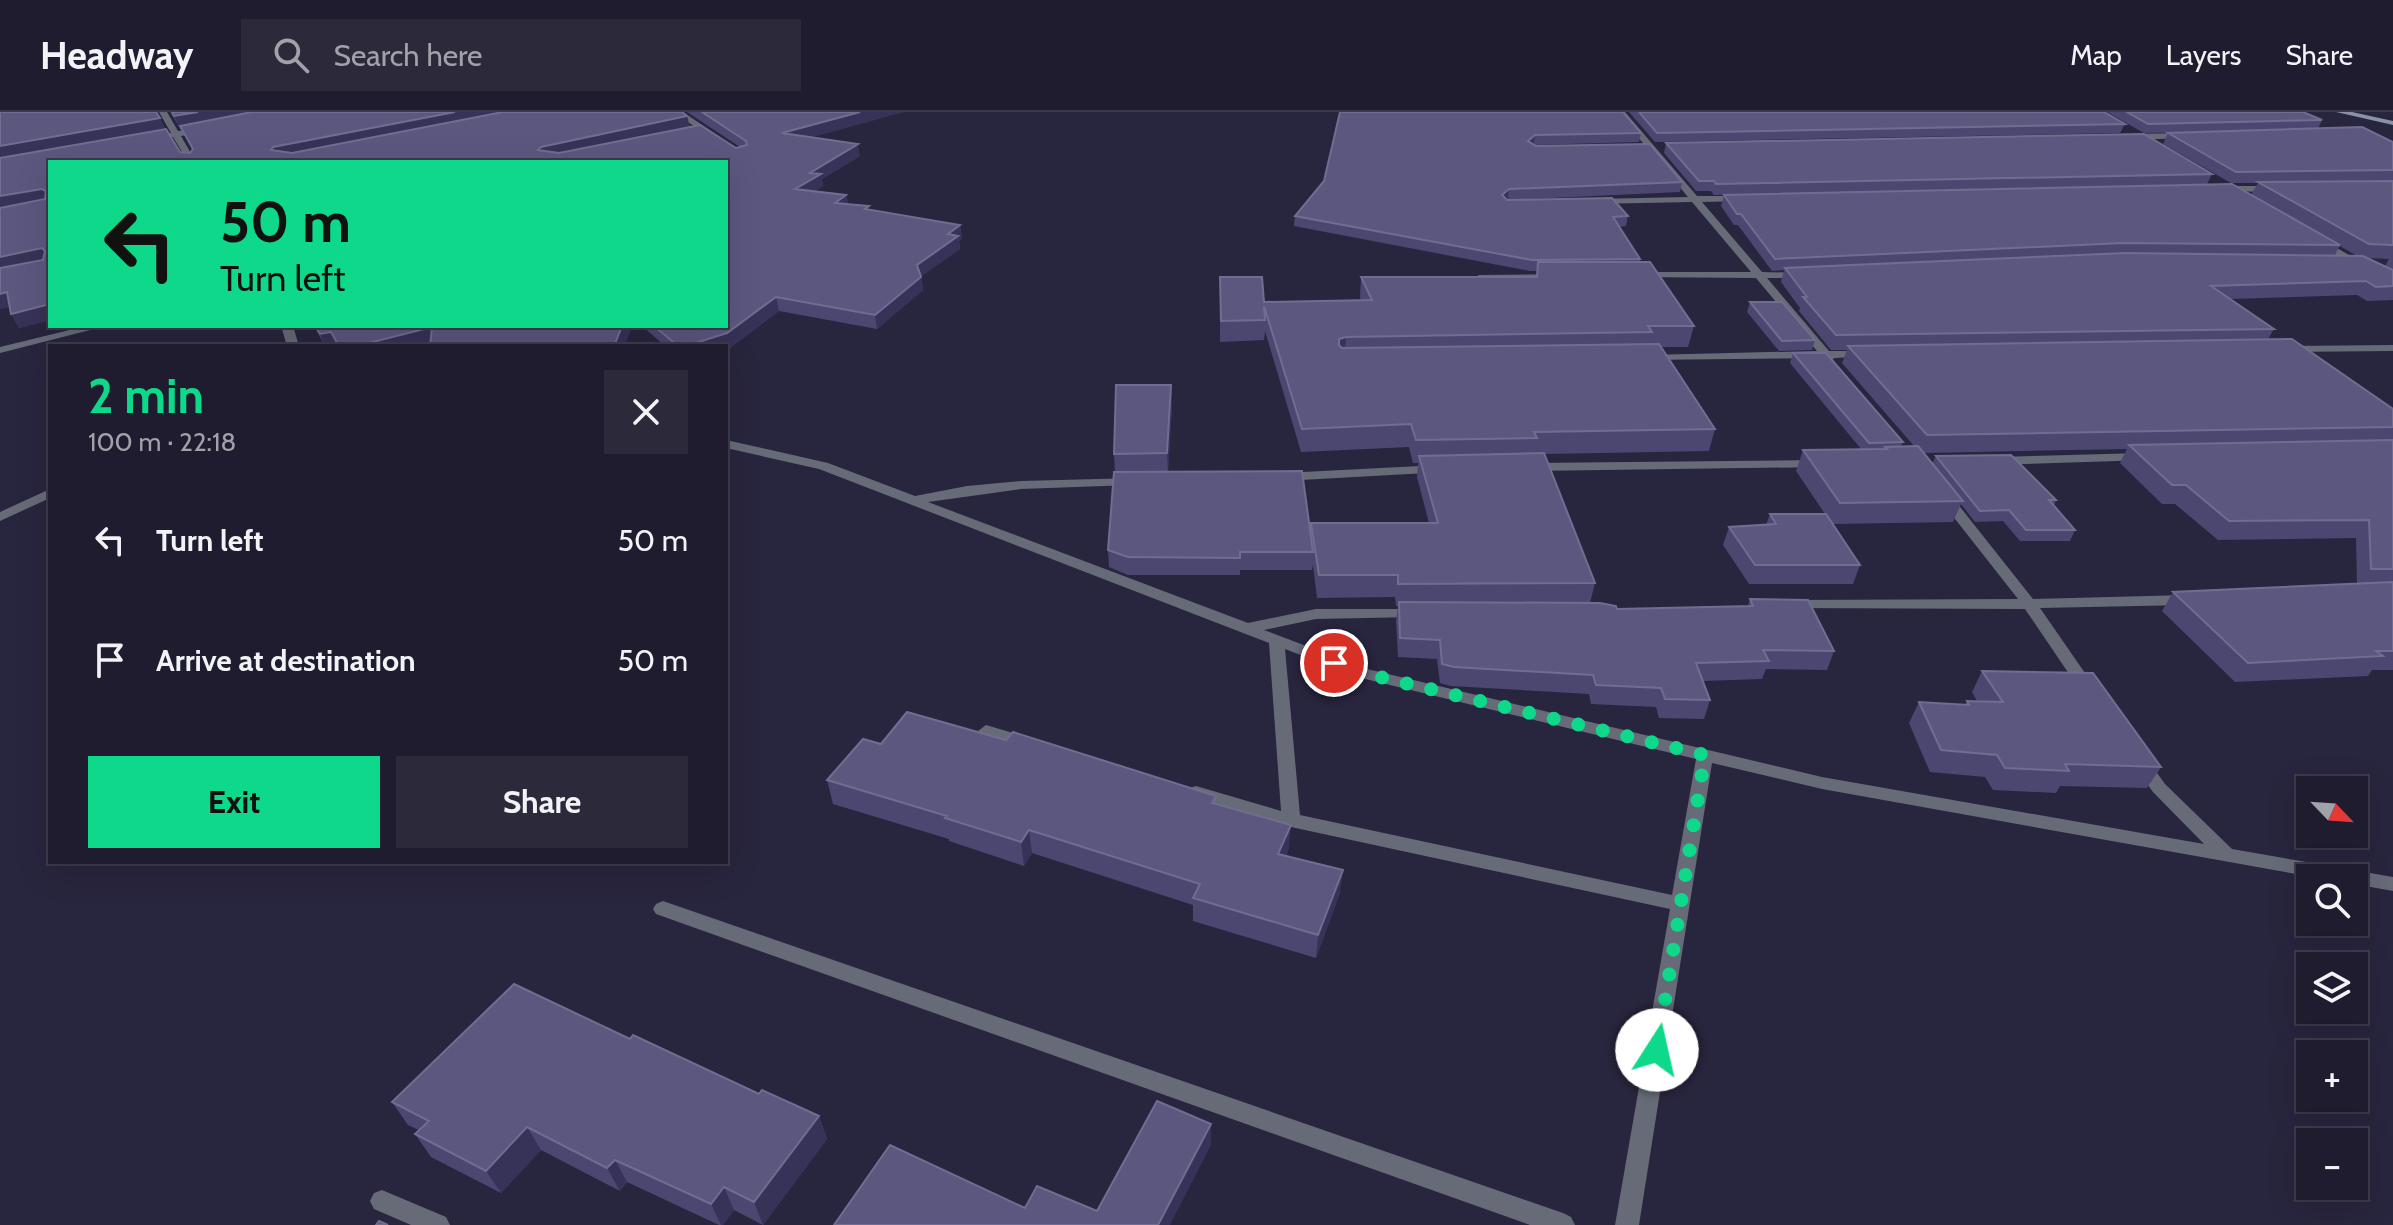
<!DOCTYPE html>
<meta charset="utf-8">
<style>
:root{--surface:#1e1c2e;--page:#2b293a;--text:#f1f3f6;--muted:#a1a1aa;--line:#3c3a4a;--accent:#0ed98a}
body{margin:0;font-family:Cabin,sans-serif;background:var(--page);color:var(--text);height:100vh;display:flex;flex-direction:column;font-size:30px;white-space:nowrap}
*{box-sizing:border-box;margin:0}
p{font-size:26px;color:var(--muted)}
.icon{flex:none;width:44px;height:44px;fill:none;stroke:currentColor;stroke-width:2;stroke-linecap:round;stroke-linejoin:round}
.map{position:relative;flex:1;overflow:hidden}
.panel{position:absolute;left:48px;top:232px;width:680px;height:520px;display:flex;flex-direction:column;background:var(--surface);border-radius:0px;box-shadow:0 8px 32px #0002,0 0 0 2px var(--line)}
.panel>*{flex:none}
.guide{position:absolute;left:48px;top:48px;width:680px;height:168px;border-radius:0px;box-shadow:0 8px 32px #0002,0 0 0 2px var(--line);background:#0ed98a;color:#111;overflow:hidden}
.needle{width:52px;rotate:115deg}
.buttons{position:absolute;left:2296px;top:664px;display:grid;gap:16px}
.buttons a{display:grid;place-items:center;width:72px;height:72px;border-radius:0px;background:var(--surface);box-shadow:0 8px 32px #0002,0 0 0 2px var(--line);font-size:40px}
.pin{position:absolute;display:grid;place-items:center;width:68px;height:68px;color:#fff;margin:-34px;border:4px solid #fff;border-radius:50%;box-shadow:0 2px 8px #0007}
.me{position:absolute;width:88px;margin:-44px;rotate:10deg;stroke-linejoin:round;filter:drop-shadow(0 0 6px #0008)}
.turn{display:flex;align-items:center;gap:28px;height:168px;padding:0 40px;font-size:36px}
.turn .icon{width:104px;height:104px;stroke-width:2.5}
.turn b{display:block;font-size:56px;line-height:68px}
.round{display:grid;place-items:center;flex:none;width:84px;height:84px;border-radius:0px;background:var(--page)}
.summary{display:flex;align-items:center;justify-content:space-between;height:136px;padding:0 40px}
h1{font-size:48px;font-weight:800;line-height:60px;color:var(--accent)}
.button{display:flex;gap:16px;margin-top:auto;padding:16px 40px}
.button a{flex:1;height:92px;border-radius:0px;background:var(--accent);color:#111;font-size:32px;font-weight:800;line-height:92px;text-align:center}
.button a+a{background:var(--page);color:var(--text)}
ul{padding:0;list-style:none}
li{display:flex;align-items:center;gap:24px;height:120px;padding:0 40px}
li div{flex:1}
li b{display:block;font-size:30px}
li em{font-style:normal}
header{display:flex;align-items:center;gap:48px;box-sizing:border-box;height:112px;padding:0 40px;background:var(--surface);border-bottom:2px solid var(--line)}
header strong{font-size:38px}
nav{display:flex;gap:44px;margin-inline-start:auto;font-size:28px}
.search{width:560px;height:72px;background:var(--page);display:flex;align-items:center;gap:20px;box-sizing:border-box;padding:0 28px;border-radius:0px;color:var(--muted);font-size:30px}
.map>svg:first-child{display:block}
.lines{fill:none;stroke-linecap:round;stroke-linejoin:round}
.street{fill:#676b78;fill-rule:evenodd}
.secondary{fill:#8a90a5;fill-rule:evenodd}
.wall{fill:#4c4771;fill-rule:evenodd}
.shaded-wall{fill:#373257}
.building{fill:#5c577f;stroke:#716d91;stroke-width:2}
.route{stroke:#0ed98a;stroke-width:14;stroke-dasharray:0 25.2}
</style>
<header>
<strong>Headway</strong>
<div class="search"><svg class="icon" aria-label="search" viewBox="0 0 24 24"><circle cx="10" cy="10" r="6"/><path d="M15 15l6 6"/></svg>Search here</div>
<nav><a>Map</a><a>Layers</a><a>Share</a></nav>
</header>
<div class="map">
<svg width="2393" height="1113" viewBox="0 0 2393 1113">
<rect width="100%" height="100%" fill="#28253e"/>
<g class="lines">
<path class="street" d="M159,0H167L178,19L208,15V19L181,24L196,50H188L173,25L146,29V25L171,21Z
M673,0H683L720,25L713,27Z
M1617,0H1625L1697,84H1746L1748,86L1743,89L1702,90L1762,160L1808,161V165L1804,166H1767L1829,239H1867L1873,242L1871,244L1835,246L1829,249L1823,246L1643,248V244L1647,243L1817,239L1756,166L1635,165V161L1639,160H1751L1692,90L1592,92L1590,90L1595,87L1688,85Z
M2186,21L2189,22V26L2129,28L2125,25L2129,22Z
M2223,74H2275L2280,77L2275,80L2220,79V75Z
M2315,127H2321L2393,168V175L2315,131Z
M1560,162V166L1556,167L1479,169L1474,166L1479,163Z
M86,214H106L0,241V235Z
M281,214H293L299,234H287Z
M2393,233V239L2287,240L2281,237L2287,234Z
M726,328L828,351L915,384L967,374L1021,369L1137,366L1139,369L1132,373L1021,377L928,390L1248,511L1316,497H1421L1424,500L1416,505L1316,507L1264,518L1367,557L1822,665L2204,732L2153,680L2132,651L2135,647H2147L2165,672L2232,737L2393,765V779L2354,772V766H2318L1822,677L1712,651L1639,1113H1615L1670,797L1291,715L1190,684L1187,680L1190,676L1196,674L1281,699L1269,531L819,357L726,336ZM1285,537L1357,565L1696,647L1672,783L1300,703Z
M2143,341L2149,345L2148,348L1995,353L1988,349L1995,345Z
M1820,348L1827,352L1825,355L1531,359L1524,355L1531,351Z
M1440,353L1445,354V360L1283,369L1276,365L1283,361Z
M50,377V386L0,409V400Z
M1944,380L1949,381L2033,487L2187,483L2195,488L2187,493L2040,496L2096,577L2088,582L2082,581L2025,497L1786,496L1783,493L1786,490L1791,488L2018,487L1937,384Z
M986,613L1033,627L1036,631L1027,637L980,623L978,619Z
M663,789L1563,1101L1571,1105L1575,1113H1530L656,802L653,797L656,792Z
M382,1078L446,1105L450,1113H411L374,1097L370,1089L374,1081Z"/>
<path class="secondary" d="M2336,0H2352L2393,9V13Z"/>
</g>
<path class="wall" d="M0,0H157L165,17L180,40L190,41L192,37L181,15L180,16L170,0H682L687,4L690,15L736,36L740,35L687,0H903L812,25L860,44L822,67L823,74L815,79L846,83L848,92L869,98L960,113L962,126L959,129L960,137L921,164L923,178L877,217L779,199L730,236L726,234H665L642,214H726L50,50V208L19,216L11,202L9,195L0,197Z
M1340,0L1641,21L1639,30L1533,33L1536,34L1682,70L1680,80L1507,88L1628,104L1626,114L1619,115L1640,147V150L1694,214L1688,235H1662L1715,317L1709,339L1545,342L1595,471L1590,491L1617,497L1748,494L1750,487L1834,539L1827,558L1766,557L1762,567L1703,569L1710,588L1704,607L1659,606L1656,595L1591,592L1589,582L1451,574L1440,571L1437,547L1398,545L1396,509L1398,494H1396L1395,485L1317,486L1313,453L1312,458H1240V463H1128L1109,455L1108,438L1115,360L1114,342L1171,273L1172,293L1168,360L1311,421V411H1429L1417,365L1418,351H1413L1409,335L1301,340L1265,219L1264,228L1220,230V165L1264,190L1361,188L1360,185L1361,165H1536L1537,159H1530L1294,114L1295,104L1324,69Z
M1629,0H2104L2125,12L2120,21L1655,30Z
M2107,0H2303L2322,8L2318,17L2393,30V68L2311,70L2393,69V188L2367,189L2357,183L2231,187L2274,217L2268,227L2393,297V558H2372L2368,564L2235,570L2162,499L2173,480L2357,472L2356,426L2218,428L2175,392H2162L2120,351L2127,337L1924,341L1932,352L1936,344L2056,388L2054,394L2075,418L2070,429H2020L2003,409L1975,410L1961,392L1953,410L1833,412L1860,453L1853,472H1749L1723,433L1729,415L1766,413L1770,402H1825L1796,359L1803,338L1861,337L1790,251L1793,241L1903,330L1901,334H1914L1842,251L1847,238H1831L1799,199L1800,196L1781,170L1784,158L1772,159L1738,113H1734L1721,94L1724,83H2251L2258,71H2231L2163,32L2168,21L2246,19L2144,21ZM2340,134L2357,144H2334ZM2368,146L2389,147L2385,154Z
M1666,31L2212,62L2207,72L1714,83L1711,79H1696L1664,41Z
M1750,190L1815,228L1812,238L1779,239L1747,200Z
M314,214H632L624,234H430V231L418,234H325Z
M1982,559L2161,655L2147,676L2060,674L2056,681L1993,678L1985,665L1930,660L1909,611L1919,590L1965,593L1967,589H1977L1972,580Z
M881,632L1216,692L1289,736L1286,744L1340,781L1316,846L1193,809V793L1032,741L1024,754L949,729V727L833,692L827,668Z
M630,927L759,982L819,1004L827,1027L763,1113L734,1098L723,1113H719L627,1070L620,1079L541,1038L501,1081L431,1045L415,1022L419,1018L408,1013L392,990Z"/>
<path class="shaded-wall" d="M198,0H266L180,16L174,4Z
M455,0H517L276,50L271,38L273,35Z
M860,0H903L784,33L782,21Z
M687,4L690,16L542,50L538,38L541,35Z
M160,6L165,18L0,47V34Z
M1535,23L1534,32L1527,38L1528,29Z
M858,32L860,44L822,67L823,74L797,90L795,77L810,61Z
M42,77L49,89L0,98V84Z
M1509,77L1508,87L1500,93L1502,83Z
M846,83L848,95L835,91Z
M960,113L962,126L959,129L960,137L919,166L917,153L948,122Z
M42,136L49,149L0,160V145Z
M921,165L923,178L877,217L875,203Z
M7,180L15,194L0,197V182Z
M776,185L779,199L730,236L726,237V234H686Z
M50,192V208L19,216L11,202Z
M622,214H632L624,234H614Z
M432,215L438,229L418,234H357Z
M331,220L337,234H325L320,222Z
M1346,225L1344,246L1338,248L1339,227Z
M1171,273L1172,293L1168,362L1167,341Z
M1291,713L1289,736L1277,765L1278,742Z
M1029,718L1032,741L1024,754L1021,730Z
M1343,758L1340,781L1316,846L1318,823Z
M819,1004L827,1027L763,1113L754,1090Z
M1211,1012V1033L1170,1113H1158Z
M527,1015L541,1038L501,1081L486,1059Z
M615,1048L627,1070L620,1079L607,1056Z
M724,1075L734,1098L723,1113H721L711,1092Z"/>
<path class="building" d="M0,0H156L160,6L0,34Z
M172,0H198L174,4Z
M252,0H455L273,35L271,38L292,41L503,0H682L687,4L541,35L538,38L559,41L700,13L736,36L747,33L746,29L702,0H860L782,21L858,32L810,61L821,62L795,77L846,83L835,91L869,94L865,97L960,113L948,122L958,124L917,153L921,165L875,203L776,185L727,221L686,234H678L654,214H726V50H50V192L11,202L7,180L0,182V156L43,148L45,139L42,136L0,145V96L45,87L46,79L42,77L0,84V46L166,17L180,40L190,41L193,37L180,14Z
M1340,0H1623L1641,21L1535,23L1528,29L1536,34L1650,32L1682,70L1509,77L1502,83L1507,88L1612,86L1628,104L1613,105L1640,147L1532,148L1295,104L1324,69Z
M1639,0H2104L2125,12L1657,21Z
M2127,0H2303L2322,8L2148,12Z
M2362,15L2393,30V58L2236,60L2168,21Z
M2144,22L2212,62L1716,72L1714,69H1699L1666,31Z
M2393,69V133L2369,132L2258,70Z
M2232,72L2340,133L2123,131L1775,147L1741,102H1737L1724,83Z
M2125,141L2363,144L2393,158V174L2376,175L2366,169L2211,174L2274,217L1836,223L1803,185H1807L1785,156Z
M1538,150H1650L1694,214H1648L1652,220L1346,225L1339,227V233L1342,236L1659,232L1715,317L1534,320L1537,326L1416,328L1411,312L1302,317L1264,194L1265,208L1221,209L1220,165H1262L1264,190L1372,188L1361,165H1537Z
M1750,190H1782L1815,228L1782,229Z
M315,214H622L614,234H430L432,215L357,234H339L331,220L320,222Z
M2292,227L2393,297V315L1927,323L1848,234Z
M1793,241H1826L1903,330L1869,331Z
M1116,273H1171L1167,341L1114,342Z
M2393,328V457H2371L2369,408L2229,409L2186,373H2172L2129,333Z
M1918,334L1963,389L1840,391L1803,338L1887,337L1885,335Z
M1544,341L1595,471L1398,472V463H1319L1311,411H1438L1419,344Z
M2011,343L2056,388H2049L2075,418H2026L2009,398L1980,399L1936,344Z
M1302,359L1313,440H1240V446L1128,445L1108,438L1114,360Z
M1770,402H1826L1860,453H1755L1729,415L1776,412Z
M2393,470V539H2376L2383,544L2248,551L2173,480Z
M1750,487L1808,488L1834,539L1763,538L1769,549L1696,551L1710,588L1665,587L1661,576L1596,573L1593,563L1454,555L1442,552L1440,528L1400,526L1399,490L1600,491L1616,494L1617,497L1753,494Z
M1982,559L2093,561L2161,655L2065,652L2069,659L2005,656L1997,643L1941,638L1919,590L1969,593L1967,589L2003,590Z
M907,600L1006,628L1013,620L1216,684L1212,691L1291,713L1278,742L1343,758L1318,823L1193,786L1200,772L1029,718L1021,730L945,706L947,704L827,668L863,627L881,632Z
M514,872L630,927L633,923L759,982L762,978L819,1004L754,1090L724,1075L711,1092L615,1048L607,1056L527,1015L486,1059L415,1022L429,1009L392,990Z
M1157,989L1211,1012L1158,1113H834L890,1033L1025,1096L1037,1074L1097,1099Z
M379,1109L388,1113H376Z"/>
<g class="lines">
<path class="route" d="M1334,551L1363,561L1705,643L1657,938"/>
</g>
</svg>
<div class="buttons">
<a><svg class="needle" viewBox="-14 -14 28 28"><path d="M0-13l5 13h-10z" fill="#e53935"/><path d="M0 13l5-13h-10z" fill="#a1a1aa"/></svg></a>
<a><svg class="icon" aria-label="search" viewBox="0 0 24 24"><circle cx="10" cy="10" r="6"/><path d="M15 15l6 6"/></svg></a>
<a><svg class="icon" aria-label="layers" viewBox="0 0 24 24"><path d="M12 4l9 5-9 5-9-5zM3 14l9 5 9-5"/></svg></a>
<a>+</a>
<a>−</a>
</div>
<div class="pin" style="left:1334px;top:551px;background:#d93025"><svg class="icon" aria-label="arrive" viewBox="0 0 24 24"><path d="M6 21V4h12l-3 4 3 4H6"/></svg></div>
<svg class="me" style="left:1657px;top:938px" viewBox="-20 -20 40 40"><circle r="19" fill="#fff"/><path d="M0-13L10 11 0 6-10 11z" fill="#0ed98a"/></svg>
<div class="guide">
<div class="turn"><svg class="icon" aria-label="left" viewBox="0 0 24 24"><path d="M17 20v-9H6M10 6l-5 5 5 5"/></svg><div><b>50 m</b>Turn left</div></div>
</div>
<section class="panel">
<div class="summary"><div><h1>2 min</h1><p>100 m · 22:18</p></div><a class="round"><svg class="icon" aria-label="close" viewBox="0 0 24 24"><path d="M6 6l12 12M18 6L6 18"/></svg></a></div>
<ul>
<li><svg class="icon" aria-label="left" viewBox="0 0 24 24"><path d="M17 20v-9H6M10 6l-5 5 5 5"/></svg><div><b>Turn left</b></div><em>50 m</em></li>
<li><svg class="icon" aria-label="arrive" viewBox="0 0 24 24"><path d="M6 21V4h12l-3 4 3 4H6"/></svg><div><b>Arrive at destination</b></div><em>50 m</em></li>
</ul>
<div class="button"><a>Exit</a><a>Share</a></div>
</section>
</div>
